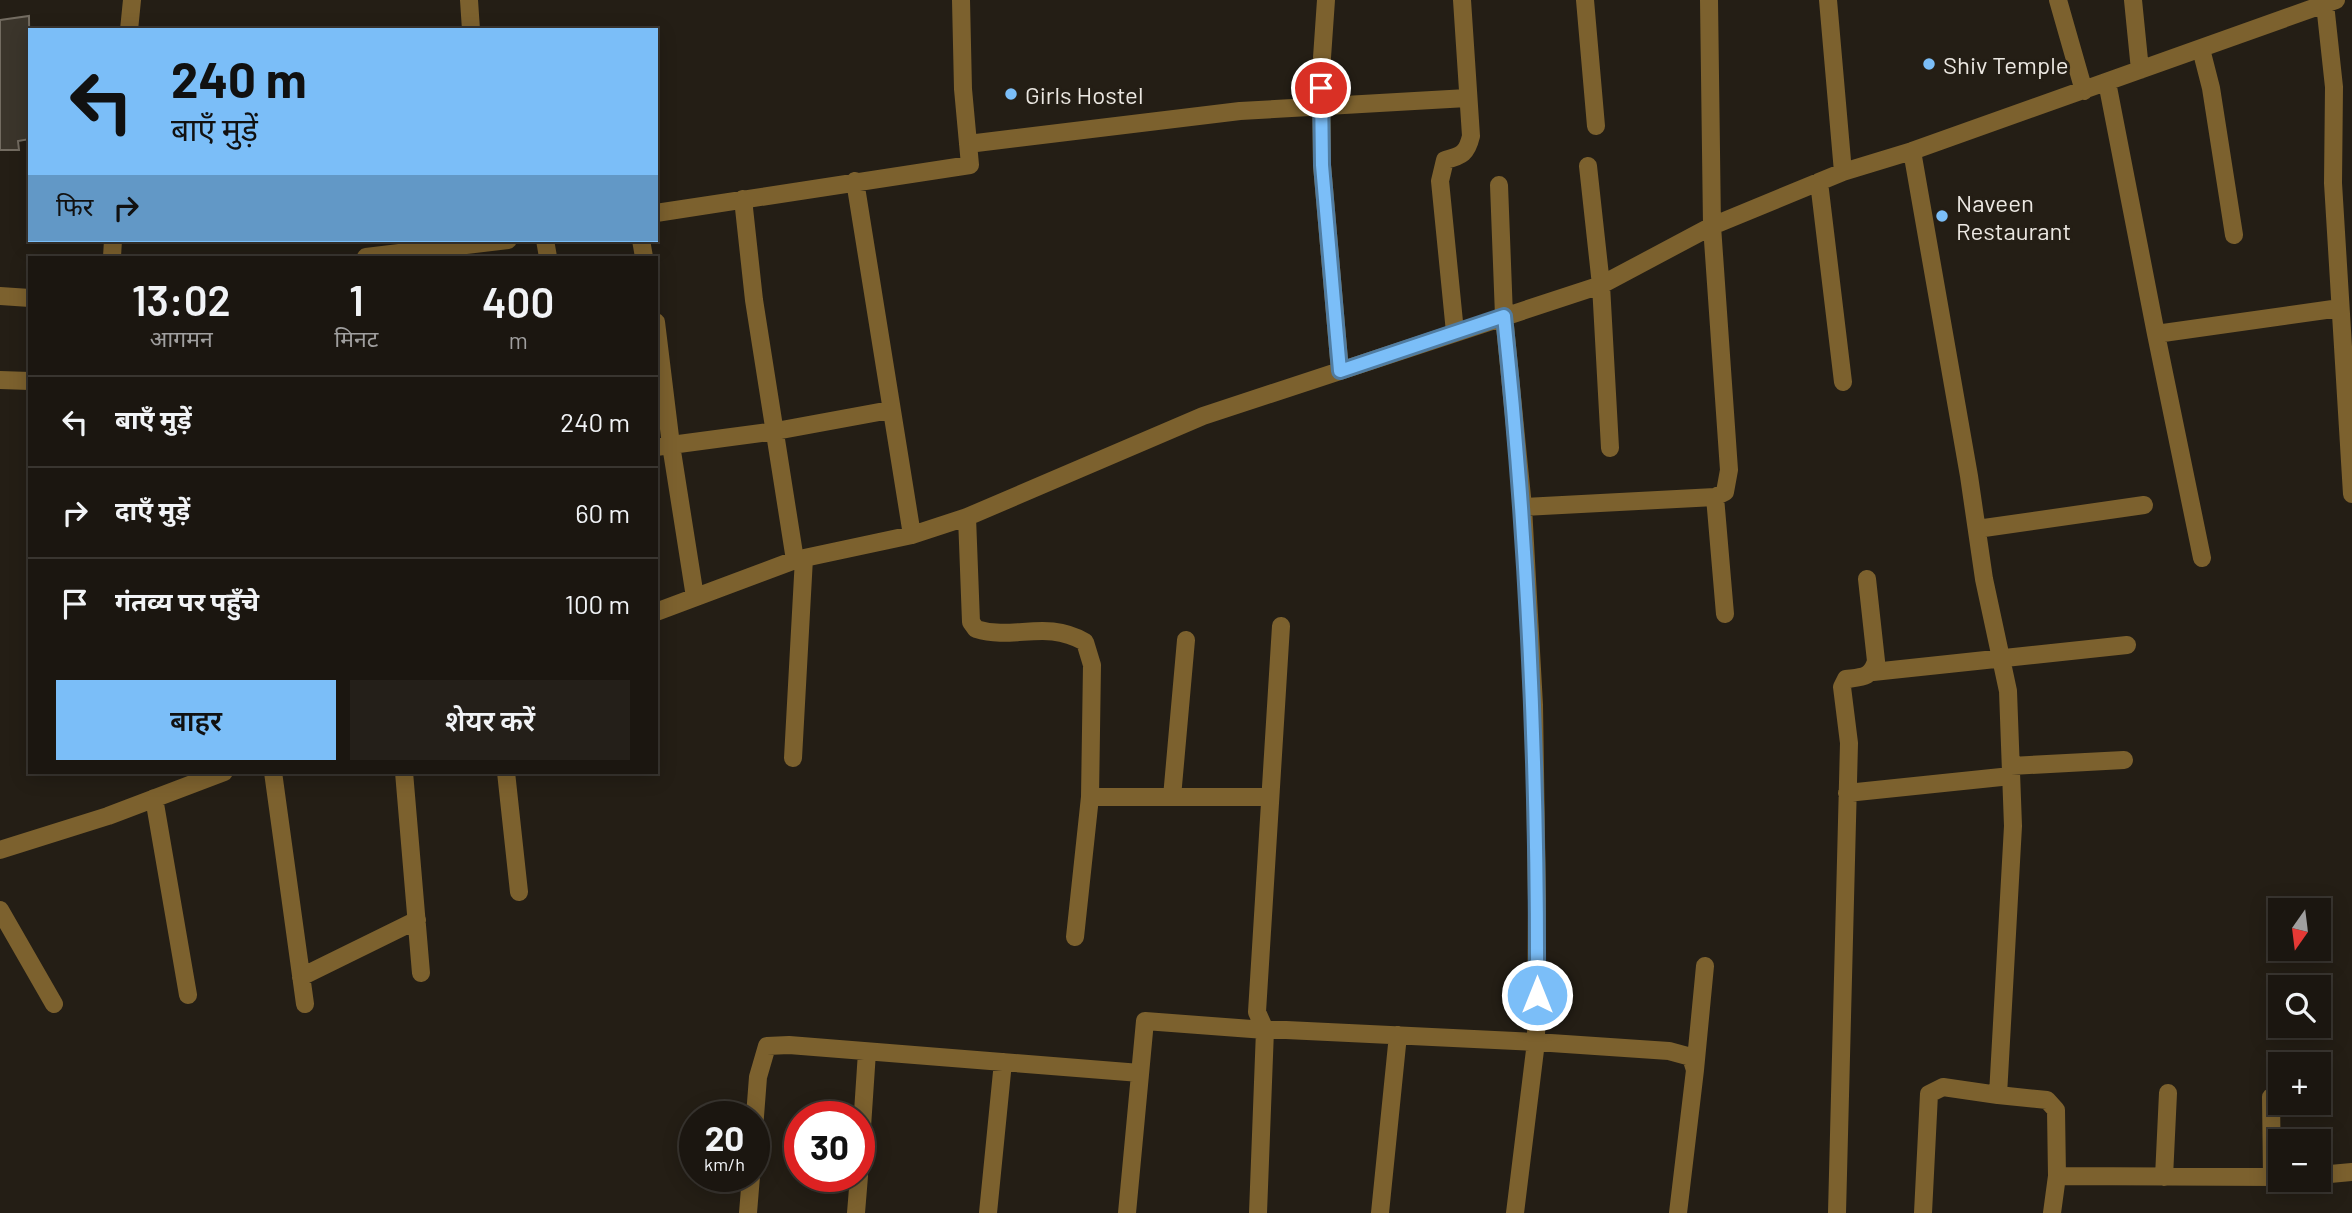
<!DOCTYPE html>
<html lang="hi">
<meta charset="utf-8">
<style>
:root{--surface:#1b1610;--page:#241f19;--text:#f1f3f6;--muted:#a09f9f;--line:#393530;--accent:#7bbef8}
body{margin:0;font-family:Barlow,"Noto Sans Devanagari",sans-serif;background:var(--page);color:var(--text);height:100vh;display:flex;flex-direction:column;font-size:26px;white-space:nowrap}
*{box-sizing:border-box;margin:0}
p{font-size:23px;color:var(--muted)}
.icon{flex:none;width:38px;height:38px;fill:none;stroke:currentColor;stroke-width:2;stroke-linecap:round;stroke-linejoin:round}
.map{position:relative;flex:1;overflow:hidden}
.details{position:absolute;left:28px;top:256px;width:630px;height:518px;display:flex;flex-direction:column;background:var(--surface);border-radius:0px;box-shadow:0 4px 18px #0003,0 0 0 2px var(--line)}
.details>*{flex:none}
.guide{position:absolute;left:28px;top:28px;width:630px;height:214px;border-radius:0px;box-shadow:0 4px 18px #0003,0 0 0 2px var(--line);background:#7bbef8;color:#111;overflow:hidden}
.needle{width:46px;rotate:194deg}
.fabs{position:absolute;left:2268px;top:898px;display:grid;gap:14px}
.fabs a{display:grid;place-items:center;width:63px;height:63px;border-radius:0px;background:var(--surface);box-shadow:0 4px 18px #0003,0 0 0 2px var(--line);font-size:35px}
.speed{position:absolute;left:679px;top:1101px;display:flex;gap:14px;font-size:35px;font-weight:700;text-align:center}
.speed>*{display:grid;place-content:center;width:91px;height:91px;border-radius:50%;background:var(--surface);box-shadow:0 4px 18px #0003,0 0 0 2px var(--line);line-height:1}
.speed small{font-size:18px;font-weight:400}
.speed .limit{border:10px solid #d22;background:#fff;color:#111}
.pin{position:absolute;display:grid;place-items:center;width:60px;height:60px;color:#fff;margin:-30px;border:4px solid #fff;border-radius:50%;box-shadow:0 2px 7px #0007}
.me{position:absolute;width:77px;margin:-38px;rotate:0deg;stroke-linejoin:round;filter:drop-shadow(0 0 5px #0008)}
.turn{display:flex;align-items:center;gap:24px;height:147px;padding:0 28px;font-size:32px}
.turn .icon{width:91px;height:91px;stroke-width:2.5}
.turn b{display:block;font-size:49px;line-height:60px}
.then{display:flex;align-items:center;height:66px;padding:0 28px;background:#0003;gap:14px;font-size:26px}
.eta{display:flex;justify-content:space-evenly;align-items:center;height:119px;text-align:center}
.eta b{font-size:42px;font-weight:600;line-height:49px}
.button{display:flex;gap:14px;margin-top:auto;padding:14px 28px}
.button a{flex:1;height:80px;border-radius:0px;background:var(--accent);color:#111;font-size:28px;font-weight:600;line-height:80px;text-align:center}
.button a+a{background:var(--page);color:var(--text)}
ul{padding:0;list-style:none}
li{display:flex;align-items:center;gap:21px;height:91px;padding:0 28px;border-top:2px solid var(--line)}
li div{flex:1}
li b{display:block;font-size:26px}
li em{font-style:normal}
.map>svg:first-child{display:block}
.building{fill:#3b352b;stroke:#736c61;stroke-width:2}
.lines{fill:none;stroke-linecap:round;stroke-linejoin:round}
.minor{stroke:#7c612e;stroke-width:18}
.route-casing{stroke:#507ca1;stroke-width:18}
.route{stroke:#7bbef8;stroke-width:12}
.poi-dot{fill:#7bbef8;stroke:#241e15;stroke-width:2.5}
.labels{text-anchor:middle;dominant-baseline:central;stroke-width:6;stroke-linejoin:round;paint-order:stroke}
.poi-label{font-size:24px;fill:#ece8e2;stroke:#241e15;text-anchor:start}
</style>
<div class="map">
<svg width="2352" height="1213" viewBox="0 0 2352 1213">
<rect width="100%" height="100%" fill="#241e15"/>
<path class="building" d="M29,16L30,139L18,141L19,150H0V20Z"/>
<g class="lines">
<path class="minor" d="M469,0L471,30
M1326,0L1321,72L1322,165L1340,371
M1585,0L1596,126
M1828,0L1843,172
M2058,0L2084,91
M2133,0L2140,70
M2325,4L2334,87L2333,183L2352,494
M129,30L132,0
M2201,49L2211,88L2234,235
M2107,82L2156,334
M968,144L1240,111L1467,98
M1912,151L1969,476L1984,579L2008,691L2013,826L1998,1095L1943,1087L1929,1094L1923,1213
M1588,166L1601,285L1610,448
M855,181L912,535
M1819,182L1843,382
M1499,185L1504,316L1523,507L1534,705L1537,901L1536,1042L1515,1213
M743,199L754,300L795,560
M656,213L970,165L963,89L961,0
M545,240L548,257
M641,240L644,257
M112,257L113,240
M366,257L508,240
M0,296L30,298
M656,322L671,445L695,597
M1455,332L1440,181L1445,160C1462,156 1467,153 1471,136L1462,0
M0,380L30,381
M656,447L776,431L890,410
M1715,497L1725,614
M1523,507L1715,497L1725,492L1729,470L1712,226L1709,0
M967,517L971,622L976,629C1015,641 1045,619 1085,642L1092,665L1090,797L1075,937
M1977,529L2144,505
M2202,558L2156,334L2340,308
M656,612L795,560L912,535L967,517L1203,416L1601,285L1712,226L1843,172L1912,151L2336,0
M1873,672L2127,645
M793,758L804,558
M2011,766L2124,760
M273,772L305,1004
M404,772L421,973
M506,772L519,892
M1847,793L2011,776
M1090,797H1270
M1172,797L1186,640
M154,798L188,995
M0,850L108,816L224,772
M0,910L54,1004
M301,977L417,920
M1265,1030L1257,1012L1281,626
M1695,1070L1705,966
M1998,1095L2047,1100L2056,1110L2057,1176
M2271,1097L2272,1178
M754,1129L758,1077L767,1046L789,1045L1140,1073
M859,1172L867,1052
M2319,1175L2352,1172
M2164,1177L2168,1093
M748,1213L751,1176
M856,1213L859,1176
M988,1213L1003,1062
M1127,1213L1145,1021L1265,1030
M1258,1213L1265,1030H1286L1536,1042L1669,1051L1691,1057L1695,1070L1678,1213
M1380,1213L1398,1035
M1837,1213L1849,743L1842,687L1846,679C1862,677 1871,678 1876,661L1867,579
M2052,1213L2057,1176L2280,1177"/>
</g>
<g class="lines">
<g class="route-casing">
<path id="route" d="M1321,88L1322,165L1340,371L1504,316C1528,542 1538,767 1537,995"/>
</g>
<use href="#route" class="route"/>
</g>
<g class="poi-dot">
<circle cx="1929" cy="64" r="7"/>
<circle cx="1011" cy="94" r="7"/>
<circle cx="1942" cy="216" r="7"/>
</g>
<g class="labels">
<g class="poi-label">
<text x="1943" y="64">Shiv Temple</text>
<text x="1025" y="94">Girls Hostel</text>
<text x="1956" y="202">Naveen<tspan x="1956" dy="28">Restaurant</tspan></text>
</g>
</g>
</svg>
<div class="fabs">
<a><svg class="needle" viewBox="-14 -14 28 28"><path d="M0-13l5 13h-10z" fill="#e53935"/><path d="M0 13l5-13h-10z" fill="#a09f9f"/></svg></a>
<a><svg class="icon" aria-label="search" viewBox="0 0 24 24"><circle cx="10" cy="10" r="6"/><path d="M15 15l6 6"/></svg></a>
<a>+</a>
<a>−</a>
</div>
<div class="speed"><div>20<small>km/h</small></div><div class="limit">30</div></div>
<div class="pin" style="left:1321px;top:88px;background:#d93025"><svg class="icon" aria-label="arrive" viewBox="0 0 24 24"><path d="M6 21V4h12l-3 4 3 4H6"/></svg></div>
<svg class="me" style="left:1537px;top:995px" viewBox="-20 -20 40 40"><circle r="17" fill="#7bbef8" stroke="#fff" stroke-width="3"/><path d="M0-11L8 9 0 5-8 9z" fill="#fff"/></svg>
<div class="guide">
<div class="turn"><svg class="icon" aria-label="left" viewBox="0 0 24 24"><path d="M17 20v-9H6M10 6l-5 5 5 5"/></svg><div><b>240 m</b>बाएँ मुड़ें</div></div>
<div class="then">फिर<svg class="icon" aria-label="right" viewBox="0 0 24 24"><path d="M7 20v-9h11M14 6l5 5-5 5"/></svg></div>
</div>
<section class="details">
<div class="eta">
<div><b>13:02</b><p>आगमन</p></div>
<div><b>1</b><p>मिनट</p></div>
<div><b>400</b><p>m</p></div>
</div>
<ul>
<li><svg class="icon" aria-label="left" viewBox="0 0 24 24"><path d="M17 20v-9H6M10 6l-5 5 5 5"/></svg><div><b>बाएँ मुड़ें</b></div><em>240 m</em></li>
<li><svg class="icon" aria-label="right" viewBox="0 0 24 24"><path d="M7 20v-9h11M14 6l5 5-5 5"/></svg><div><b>दाएँ मुड़ें</b></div><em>60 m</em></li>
<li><svg class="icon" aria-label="arrive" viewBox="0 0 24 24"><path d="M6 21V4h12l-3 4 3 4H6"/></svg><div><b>गंतव्य पर पहुँचे</b></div><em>100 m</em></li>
</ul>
<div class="button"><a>बाहर</a><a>शेयर करें</a></div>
</section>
</div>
